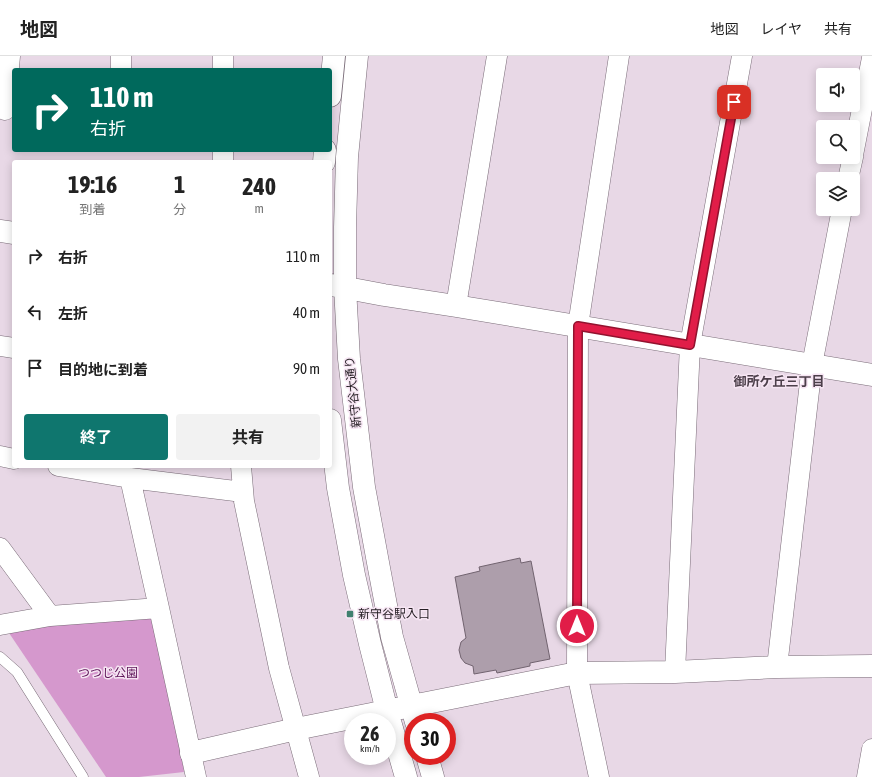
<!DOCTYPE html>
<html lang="ja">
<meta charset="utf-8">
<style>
:root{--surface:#fff;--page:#f2f2f2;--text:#222;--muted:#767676;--line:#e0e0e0;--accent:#0f766e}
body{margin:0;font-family:"Asap Condensed","Noto Sans JP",sans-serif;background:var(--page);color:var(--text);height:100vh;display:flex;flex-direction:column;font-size:15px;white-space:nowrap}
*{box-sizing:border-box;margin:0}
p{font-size:13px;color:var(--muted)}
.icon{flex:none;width:22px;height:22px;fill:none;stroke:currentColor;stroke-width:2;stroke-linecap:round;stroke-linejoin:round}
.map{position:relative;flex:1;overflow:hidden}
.sheet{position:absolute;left:12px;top:104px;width:320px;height:308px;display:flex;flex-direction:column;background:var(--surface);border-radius:4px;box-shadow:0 2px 10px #0003}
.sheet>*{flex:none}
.guide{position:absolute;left:12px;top:12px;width:320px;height:84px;border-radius:4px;box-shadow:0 2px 10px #0003;background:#00695c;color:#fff;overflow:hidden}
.buttons{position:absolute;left:816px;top:12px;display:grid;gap:8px}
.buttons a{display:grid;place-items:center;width:44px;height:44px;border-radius:4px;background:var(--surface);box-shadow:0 2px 10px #0003;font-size:20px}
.speed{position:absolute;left:344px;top:657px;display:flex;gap:8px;font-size:20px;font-weight:700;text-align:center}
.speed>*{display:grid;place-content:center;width:52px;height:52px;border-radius:50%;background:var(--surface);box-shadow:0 2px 10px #0003;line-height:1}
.speed small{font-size:10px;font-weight:400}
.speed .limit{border:6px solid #d22;background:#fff;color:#111}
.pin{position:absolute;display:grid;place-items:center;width:34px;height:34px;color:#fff;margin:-17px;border-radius:8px;box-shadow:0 2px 6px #0006}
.me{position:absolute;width:44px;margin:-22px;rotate:0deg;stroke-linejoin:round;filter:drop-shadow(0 0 3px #0008)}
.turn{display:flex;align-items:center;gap:14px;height:84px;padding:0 12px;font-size:18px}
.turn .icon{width:52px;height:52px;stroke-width:2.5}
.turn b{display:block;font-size:28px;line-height:34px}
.eta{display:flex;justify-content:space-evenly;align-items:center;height:68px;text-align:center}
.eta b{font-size:24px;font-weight:700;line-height:28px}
.action{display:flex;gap:8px;margin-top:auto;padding:8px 12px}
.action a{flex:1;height:46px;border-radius:4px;background:var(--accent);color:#fff;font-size:16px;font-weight:700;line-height:46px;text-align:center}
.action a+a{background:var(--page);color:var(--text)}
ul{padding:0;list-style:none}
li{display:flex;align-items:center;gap:12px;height:56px;padding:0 12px}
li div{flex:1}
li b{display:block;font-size:15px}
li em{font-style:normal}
header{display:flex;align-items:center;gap:24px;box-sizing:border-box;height:56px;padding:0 20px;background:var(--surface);border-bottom:1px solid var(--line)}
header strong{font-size:19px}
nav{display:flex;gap:22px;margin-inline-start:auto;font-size:14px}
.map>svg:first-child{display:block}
.green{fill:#d598cd}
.building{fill:#ad9eab;stroke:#71636f}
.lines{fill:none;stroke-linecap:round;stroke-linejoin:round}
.lane-casing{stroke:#7a6c78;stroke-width:11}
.street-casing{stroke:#7a6c78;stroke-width:21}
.secondary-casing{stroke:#7a6c78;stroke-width:23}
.lane{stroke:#fff;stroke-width:10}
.street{stroke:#fff;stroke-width:20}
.secondary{stroke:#fff;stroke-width:22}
.route-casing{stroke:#92132f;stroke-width:10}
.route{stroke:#e11d48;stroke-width:7}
.poi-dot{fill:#40806f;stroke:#f6e5f3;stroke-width:1.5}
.labels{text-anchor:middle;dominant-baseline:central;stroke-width:3;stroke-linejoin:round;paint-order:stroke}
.street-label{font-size:12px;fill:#251f24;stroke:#f6e5f3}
.poi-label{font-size:12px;fill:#251f24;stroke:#f6e5f3;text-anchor:start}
.park-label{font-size:12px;fill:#5d1358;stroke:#f6e5f3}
.neighbourhood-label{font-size:13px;font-weight:bold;fill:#4c3f4a;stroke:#f6e5f3}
</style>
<header>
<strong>地図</strong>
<nav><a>地図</a><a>レイヤ</a><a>共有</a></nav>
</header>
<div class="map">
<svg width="872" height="721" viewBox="0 0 872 721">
<rect width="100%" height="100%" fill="#e8d8e6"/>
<path class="green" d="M159,552L184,716L139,721H106L3,568Z"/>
<path class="building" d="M520,502L521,507L531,505L550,603L530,607V610L497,617L496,614L474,618L473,610L465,607L461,602L459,594L461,586L466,582L455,521L480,515L479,511Z"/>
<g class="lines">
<g class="lane-casing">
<path id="lane" d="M0,601L17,616L83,721"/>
</g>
<g class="street-casing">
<path id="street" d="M223,0V14
M121,14V0
M5,54L10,0
M223,94V106
M853,99L872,2
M848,123L853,101
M456,250L497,0
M0,290L14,292
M0,400L14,403
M58,410L130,422L243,436
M241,410L244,445L279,612L309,721
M130,422L159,552L196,721
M0,492L50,560L159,552
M0,569L50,560
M777,611L812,309L842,153
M675,616L690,289L742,0
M599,721L577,617L578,270L619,0
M867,721L872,693"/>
</g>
<g class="secondary-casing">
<path id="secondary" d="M357,0L347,101L345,171V232L349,303L364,431L379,512L392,581L416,666
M330,40L334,0
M324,106L325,94
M0,175L14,177
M331,229L384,239L456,250L872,319
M330,364L338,432L354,519L370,588L387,655L406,721
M191,697L296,673L577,617L675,616L777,611L872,610
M427,700L433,721"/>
</g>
<use href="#lane" class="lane"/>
<use href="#street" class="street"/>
<use href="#secondary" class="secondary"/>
</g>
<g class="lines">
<g class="route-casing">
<path id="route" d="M577,570L578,270L690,289L734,46"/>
</g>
<use href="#route" class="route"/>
</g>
<rect class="poi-dot" x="346" y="554" width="8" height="8" rx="2"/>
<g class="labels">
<g class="street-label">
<text transform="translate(353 336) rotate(-96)">新守谷大通り</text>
</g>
<g class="poi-label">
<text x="358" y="558">新守谷駅入口</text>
</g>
<g class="park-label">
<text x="108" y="617">つつじ公園</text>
</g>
<g class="neighbourhood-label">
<text x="779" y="325">御所ケ丘三丁目</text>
</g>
</g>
</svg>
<div class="buttons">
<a><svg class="icon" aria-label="sound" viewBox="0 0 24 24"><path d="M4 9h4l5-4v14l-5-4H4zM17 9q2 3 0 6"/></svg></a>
<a><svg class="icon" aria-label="search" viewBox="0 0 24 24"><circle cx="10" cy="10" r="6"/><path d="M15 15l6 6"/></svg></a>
<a><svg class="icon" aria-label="layers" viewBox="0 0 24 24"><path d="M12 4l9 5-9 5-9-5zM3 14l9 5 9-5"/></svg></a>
</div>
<div class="speed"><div>26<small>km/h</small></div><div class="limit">30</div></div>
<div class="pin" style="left:734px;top:46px;background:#d93025"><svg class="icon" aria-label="arrive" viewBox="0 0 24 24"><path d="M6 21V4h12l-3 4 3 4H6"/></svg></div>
<svg class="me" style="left:577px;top:570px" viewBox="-20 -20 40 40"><circle r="17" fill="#e11d48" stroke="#fff" stroke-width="3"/><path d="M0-11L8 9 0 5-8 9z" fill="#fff"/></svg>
<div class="guide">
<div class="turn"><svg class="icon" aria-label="right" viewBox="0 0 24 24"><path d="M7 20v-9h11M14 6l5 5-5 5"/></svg><div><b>110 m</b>右折</div></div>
</div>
<section class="sheet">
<div class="eta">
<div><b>19:16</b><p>到着</p></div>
<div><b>1</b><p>分</p></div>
<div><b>240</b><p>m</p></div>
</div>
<ul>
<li><svg class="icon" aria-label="right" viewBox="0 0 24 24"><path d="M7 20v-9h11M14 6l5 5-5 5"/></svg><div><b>右折</b></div><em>110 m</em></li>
<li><svg class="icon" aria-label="left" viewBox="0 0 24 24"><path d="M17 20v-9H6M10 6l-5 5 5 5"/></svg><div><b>左折</b></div><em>40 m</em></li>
<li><svg class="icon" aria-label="arrive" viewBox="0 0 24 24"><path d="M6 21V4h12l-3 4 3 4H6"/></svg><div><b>目的地に到着</b></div><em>90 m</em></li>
</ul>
<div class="action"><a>終了</a><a>共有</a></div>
</section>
</div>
